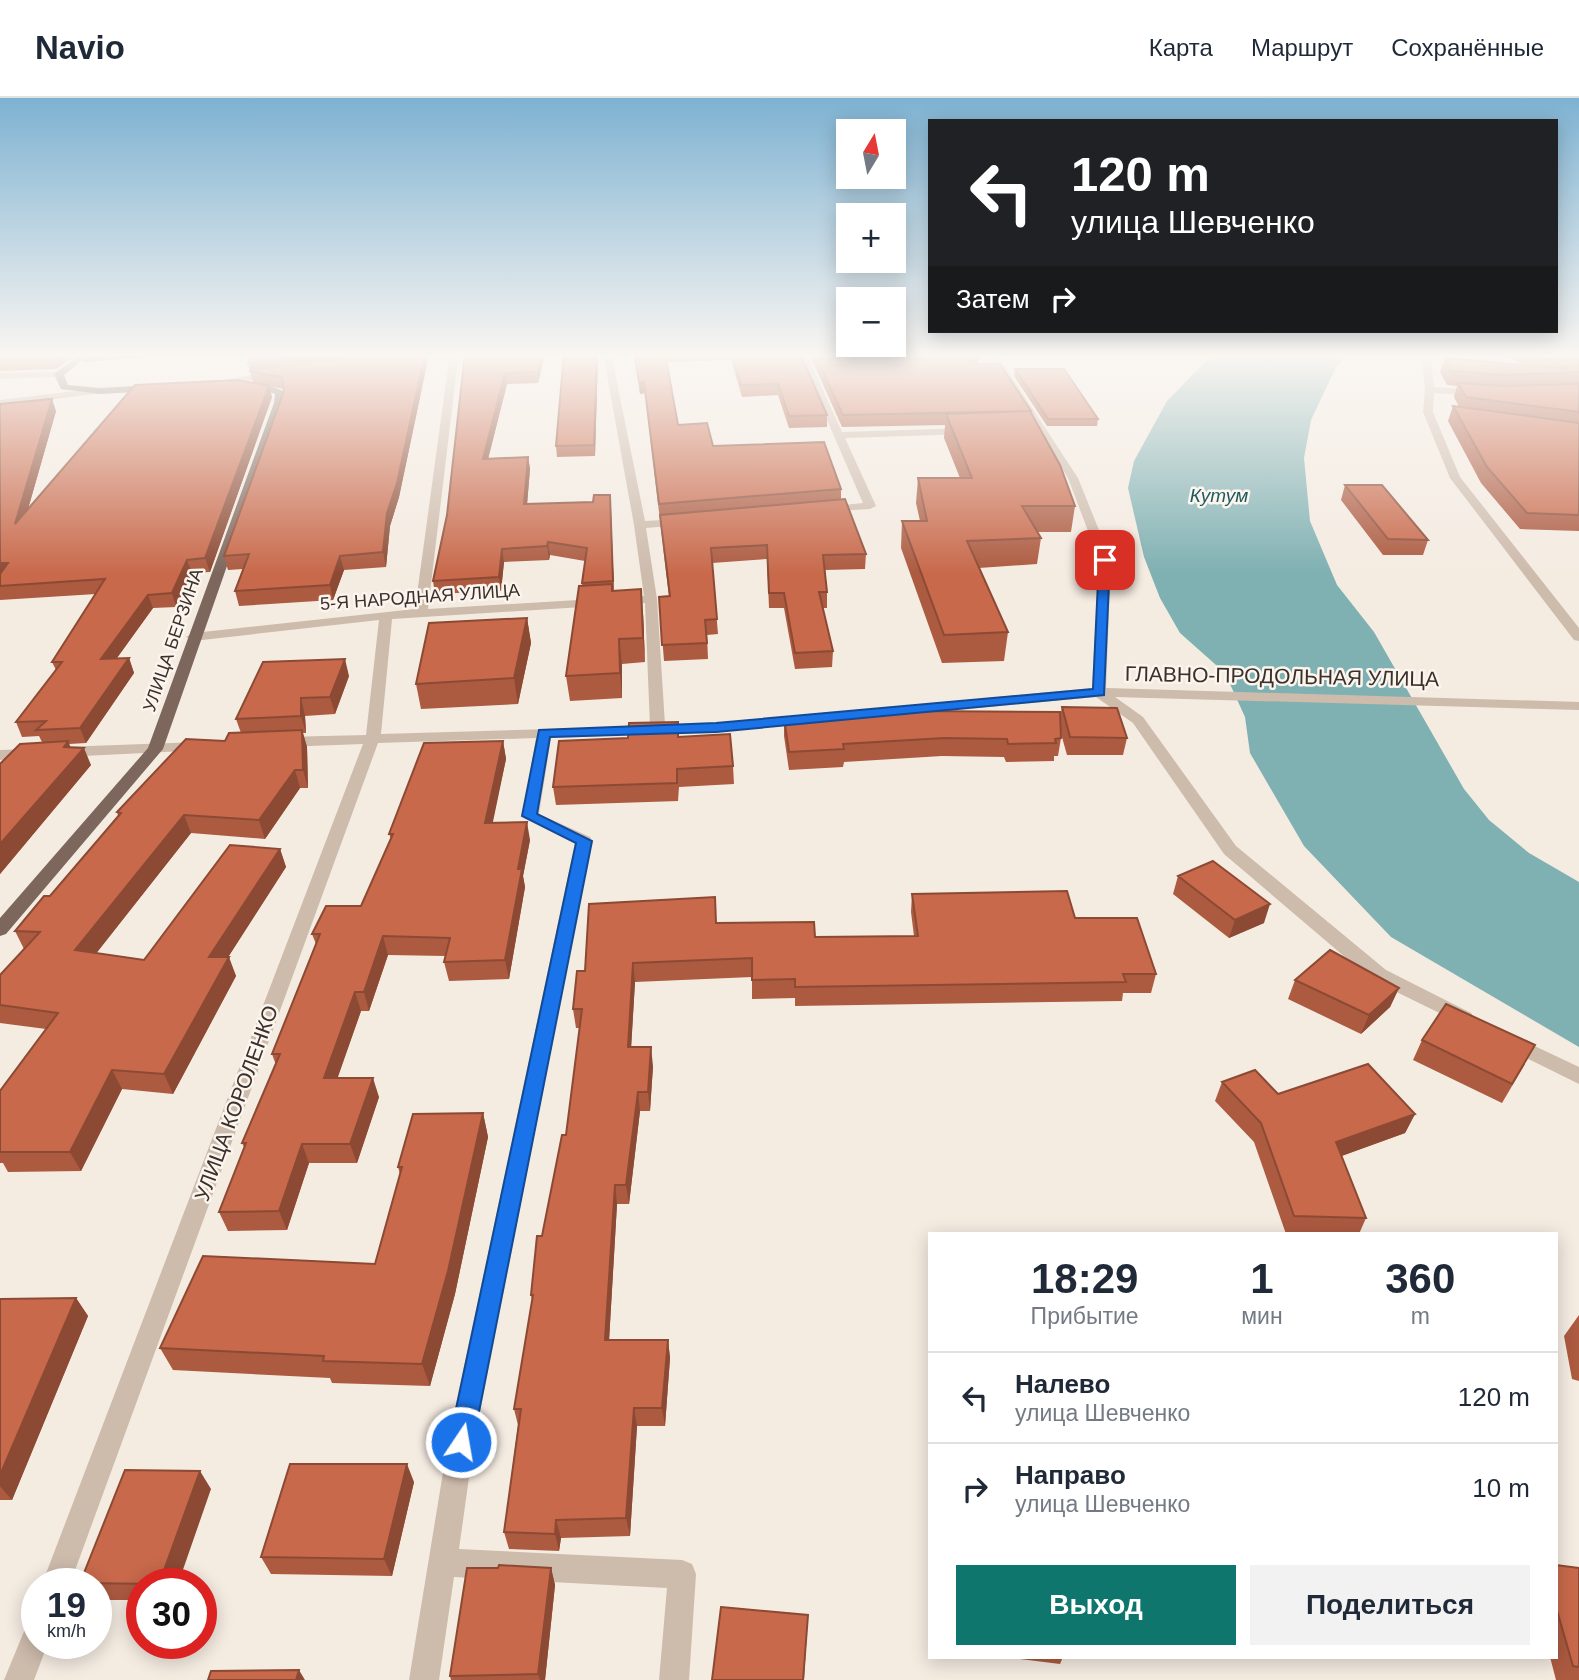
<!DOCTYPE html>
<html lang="ru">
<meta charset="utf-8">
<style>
:root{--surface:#fff;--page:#f2f2f3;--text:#1f2937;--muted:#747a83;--line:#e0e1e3;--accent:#0f766e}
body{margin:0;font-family:Helvetica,sans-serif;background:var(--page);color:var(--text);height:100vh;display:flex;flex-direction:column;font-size:26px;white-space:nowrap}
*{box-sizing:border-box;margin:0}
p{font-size:23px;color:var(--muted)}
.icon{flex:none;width:38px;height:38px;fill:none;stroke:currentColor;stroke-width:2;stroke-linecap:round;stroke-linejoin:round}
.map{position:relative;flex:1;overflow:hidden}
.side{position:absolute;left:928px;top:1134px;width:630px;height:427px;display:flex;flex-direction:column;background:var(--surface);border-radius:0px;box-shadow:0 4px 18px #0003}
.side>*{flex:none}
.guide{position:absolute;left:928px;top:21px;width:630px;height:214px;border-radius:0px;box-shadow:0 4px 18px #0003;background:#202124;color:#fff;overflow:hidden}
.needle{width:46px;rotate:10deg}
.controls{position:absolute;left:836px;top:21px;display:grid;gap:14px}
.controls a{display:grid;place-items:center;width:70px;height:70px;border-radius:0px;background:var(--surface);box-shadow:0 4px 18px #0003;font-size:35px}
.speed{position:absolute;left:21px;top:1470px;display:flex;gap:14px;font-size:35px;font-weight:700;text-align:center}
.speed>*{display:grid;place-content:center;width:91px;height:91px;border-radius:50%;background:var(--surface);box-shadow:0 4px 18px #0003;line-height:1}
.speed small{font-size:18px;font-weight:400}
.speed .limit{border:10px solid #d22;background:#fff;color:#111}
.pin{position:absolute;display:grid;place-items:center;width:60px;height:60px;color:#fff;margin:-30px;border-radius:14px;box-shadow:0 4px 10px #0006}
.me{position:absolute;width:77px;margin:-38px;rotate:12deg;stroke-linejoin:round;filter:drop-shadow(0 0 5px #0008)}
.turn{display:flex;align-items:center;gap:24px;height:147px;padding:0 28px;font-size:32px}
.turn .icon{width:91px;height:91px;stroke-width:2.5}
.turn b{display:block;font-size:49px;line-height:60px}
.then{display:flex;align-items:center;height:66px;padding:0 28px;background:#0003;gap:14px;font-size:26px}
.eta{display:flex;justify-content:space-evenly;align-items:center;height:119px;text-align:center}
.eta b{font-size:42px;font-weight:800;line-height:49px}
.primary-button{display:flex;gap:14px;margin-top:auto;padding:14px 28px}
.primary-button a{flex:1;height:80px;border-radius:0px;background:var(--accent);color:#fff;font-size:28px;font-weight:800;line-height:80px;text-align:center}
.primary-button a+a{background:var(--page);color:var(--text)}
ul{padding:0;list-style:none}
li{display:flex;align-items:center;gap:21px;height:91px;padding:0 28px;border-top:2px solid var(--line)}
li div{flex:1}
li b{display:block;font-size:26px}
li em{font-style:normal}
header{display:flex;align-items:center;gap:42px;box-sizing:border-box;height:98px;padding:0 35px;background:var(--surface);border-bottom:2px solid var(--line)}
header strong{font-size:33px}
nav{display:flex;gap:38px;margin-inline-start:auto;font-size:24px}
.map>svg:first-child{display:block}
.water{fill:#7fb0b2}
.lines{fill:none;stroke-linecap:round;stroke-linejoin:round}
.minor{fill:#cdbbac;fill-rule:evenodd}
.major{fill:#7d675c;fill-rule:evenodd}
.wall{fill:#ac5a40}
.shaded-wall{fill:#8c4a34}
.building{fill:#c8694b;stroke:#8c4a34;stroke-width:2}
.route{fill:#1a73e8;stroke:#114b97;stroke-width:2}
.labels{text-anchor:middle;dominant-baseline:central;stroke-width:5;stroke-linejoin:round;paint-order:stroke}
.far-street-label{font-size:18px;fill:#3b302b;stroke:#fbf5ee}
.far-water-label{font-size:19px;font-style:italic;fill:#1f5a5e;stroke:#fbf5ee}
.street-label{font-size:21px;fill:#3b302b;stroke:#fbf5ee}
</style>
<header>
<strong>Navio</strong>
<nav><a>Карта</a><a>Маршрут</a><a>Сохранённые</a></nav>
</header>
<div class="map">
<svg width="1579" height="1582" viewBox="0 0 1579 1582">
<rect width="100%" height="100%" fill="#f4ebe1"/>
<path class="water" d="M1214,255H1349L1336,269L1311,322L1304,360L1310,423L1337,487L1374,534L1464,691L1489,722L1529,755L1579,784V949L1391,839L1304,748L1250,655L1245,619L1225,575L1180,535L1160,500L1144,459L1128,390L1134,363L1167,303Z"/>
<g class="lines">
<path class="minor" d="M475,255H514L510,258L458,261L428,511L644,498L634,427L603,255H611L645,423L682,421L688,424L682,427L646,430L657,501L665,627L717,626L1092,590L1099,462L1068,380L988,255H996L1078,380L1111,462L1106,590L1579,604V612L1115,599L1143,619L1236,748L1386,872L1471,915L1474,920L1471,925L1464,927L1372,882L1224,756L1133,625L1096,599L717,634L551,640L539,716L590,739L592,743L474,1344L459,1451L682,1462L692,1466L696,1476L689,1582H659L667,1490L454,1479L439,1582H409L448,1344L575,745L522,718L536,640L378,645L70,1486H42L363,646L283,649L275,644L283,639L366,637L379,522L193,543L186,539L193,535L415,511L449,262L405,265L401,262L405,259ZM645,505L650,628L381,636L392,521Z
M798,255H806L842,334L968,330L973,333L968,336L845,340L876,408L870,411L821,414V410L825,409L863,405Z
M1422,255H1430L1434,289L1478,292L1483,295L1478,298L1434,295L1433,314L1460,379L1579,530V543L1574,542L1450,380L1423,314L1425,292Z
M272,273L277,276L275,278L210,289L205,286Z
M62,274L64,276L59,279L0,281V275Z
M100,290L103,291V295L0,308V302Z
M199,644L207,649L204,652L63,659L55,654L63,649Z
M31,651L39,656L36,659L0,662V652Z
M1511,937L1579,969V986L1504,949L1501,944L1504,939Z
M37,1521V1545H48L34,1582H4L27,1526Z"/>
<path class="major" d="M82,255H91L64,277L68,287L100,290L153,287L158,290L153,293L100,296L61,291L54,276Z
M244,286L263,285L283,293L284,305L163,651L6,836L0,838V820L148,650L274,305L275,296L262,291L244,290Z"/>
</g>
<path class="wall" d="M0,255H79L56,271L0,273Z
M465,255H545L538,285L507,286L488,361L528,359L530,371L527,406L593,404L610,397L614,493L643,515L645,564L622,566V600L570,603L566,578L582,487L585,463L550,457L549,462L504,464L501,493L435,496L433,483L447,417Z
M564,255H598L595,358L557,359L556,348Z
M634,255H800L827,317V329L789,330L778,297L742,299L731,262L667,264L678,327L713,348L841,391V401L866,456L865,471L825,472L827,494V510H823L833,553L832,569L795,571L784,510H769L767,461L712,465L718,536L707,537L708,561L664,563L659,499H669L645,295L640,296Z
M809,255H985L975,266L1075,408L1071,434H1037L1041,440L1037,466L979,470L1008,534L1004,563L942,565L901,450L902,423H920L916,405L918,380H960L944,340L945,327L842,329Z
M1497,255H1579V433L1520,431L1481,385L1448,323L1453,308L1459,309L1454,299L1457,288L1447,287L1440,274L1445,260L1525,267Z
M425,256L427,266L399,399L390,428L386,469L344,472L333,502L239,508L235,493L243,471L228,472L224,458L284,293L283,291L269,288L272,299L210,474L192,475L176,509L153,510L117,560H129L134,575L86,645L69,646L70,649L91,667L0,776V666L42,644L39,638L22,639L16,624L56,572L52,564L96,496L0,502V306L56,313L28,411L253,285L248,265L429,256Z
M1015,271L1098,321L1097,328H1047L1014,278Z
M1345,387L1428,442L1423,457H1383L1341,402Z
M527,520L531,545L518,606L421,611L416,586Z
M349,578L335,616L305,618L306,635H303L307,649L308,690H300L265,741L191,735L96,855L144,862L280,751L286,769L228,859L236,878L173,996L122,991L81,1073L8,1074L3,1065H0V993L46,931L0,925V877L24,851L15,833L50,798L118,718L117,714L225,643L241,635L236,621Z
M1062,609L1127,640L1123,657H1067L1060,632L1061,640L1058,658H1054V663L1006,664L1004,659L942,658L844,664L843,669L789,672L784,638V620L1060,619Z
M679,639L733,668L734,686L679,689L678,703L556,707L553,689Z
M503,643L506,661L492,725L530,742L523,778L525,789L509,881L449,883L444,864L446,858L388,857L369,913H361L337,980L379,999L357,1065H309L287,1132L228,1133L219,1114L244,1049L242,1045L276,967L272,956L316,846L312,836L361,808L391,741L389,736Z
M1178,778L1264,825L1229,840L1173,796Z
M912,796L1075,820L1156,876L1151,895H1123L1122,903L795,908V900L752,901V879L635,884L631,949L653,968L650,1013H640L629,1106H617L609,1242H668L670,1260L665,1328H637L630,1438L561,1440L559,1453L509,1451L504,1434L518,1327L514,1311L532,1202L531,1197L542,1138L566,1037L580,930H576L573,911L585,873L716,825L815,839L914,838L911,814Z
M1295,882L1399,890L1390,909L1361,936L1288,901Z
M1422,942L1525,966L1502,1005L1413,962Z
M1222,984L1278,996L1415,1016L1405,1035L1341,1058L1366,1120L1359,1136H1286L1254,1044L1215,1003Z
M483,1015L488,1039L455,1196L430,1288L332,1285L330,1280L173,1272L160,1250L375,1166L400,1076L398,1069Z
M76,1200L88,1218L12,1402H0V1201Z
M1579,1217V1283L1572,1281L1564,1238Z
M414,1384L392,1478L271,1476L261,1459Z
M211,1391L142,1486V1502H96V1486L80,1485Z
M1556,1467L1579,1470V1582H1556L1550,1559H1556Z
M551,1470L555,1487L545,1582H451L450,1578Z
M1003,1559H1063L1060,1566Z"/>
<path class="shaded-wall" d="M58,255H79L56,271L52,260Z
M81,255H167L165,258L84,264Z
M306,255H429V256H425L427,266L399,399L390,428L386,469L383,454L387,415L424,256L250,273L248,265Z
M541,255H545L538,285L537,274Z
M597,255H598L595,358L594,347Z
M977,255H985L966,278L967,266Z
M505,275L507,286L485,373L483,361Z
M639,284H644L645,295L640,296Z
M269,288L272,299L210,474L205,460Z
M52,301L56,313L20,439L15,426Z
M528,359L530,371L526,419L524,406Z
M610,397L611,410L614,497L613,483Z
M548,444L550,457L549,462L547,448Z
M502,451L504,464L501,493L499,479Z
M340,458L344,472L333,502L330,487Z
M187,462L192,475L176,509L172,495Z
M0,465H8L0,479Z
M641,491L643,515L645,564L643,540Z
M148,497L153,510L106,575L101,561Z
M527,520L531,545L518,606L514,580Z
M619,541L622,566V600L620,575Z
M129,560L134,575L86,645L80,630Z
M345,561L349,578L335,616L330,599Z
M301,600L305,618L306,635L301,618Z
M302,632L307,649L308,690L303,672Z
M68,643L75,660L84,650L91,667L0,776V746Z
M503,643L506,661L489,743L485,725Z
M295,672L300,690L265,741L259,722Z
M184,717L191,735L84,871L75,852Z
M527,724L530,742L523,778L525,789L509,881L505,862L518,771Z
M280,751L286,769L216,878L209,859Z
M1270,806L1264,825L1229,840L1235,822Z
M383,838L388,857L369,913L364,894Z
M229,859L236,878L173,996L164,976Z
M633,865L635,884L630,969L628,949Z
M1399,890L1390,909L1361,936L1369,917Z
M355,894L361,913L331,999L324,980Z
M651,949L653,968L650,1013L648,994Z
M112,972L122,991L81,1073L70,1054Z
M373,980L379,999L357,1065L350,1046Z
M638,994L640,1013L629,1106L626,1087Z
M483,1015L488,1039L455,1196L430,1288L422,1266Z
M1415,1016L1405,1035L1328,1063L1336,1044Z
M302,1046L309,1065L287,1132L279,1113Z
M615,1087L617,1106L608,1261L605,1242Z
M76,1200L88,1218L12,1402L0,1388V1377Z
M668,1242L670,1260L665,1328L662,1310Z
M634,1310L637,1328L630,1438L626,1420Z
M407,1366L414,1384L392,1478L384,1461Z
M200,1373L211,1391L178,1486H159Z
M556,1422L561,1440L559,1453L555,1436Z
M551,1470L555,1487L545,1582H540L538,1576Z
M808,1517L804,1582H803Z
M299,1572L305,1582H296Z"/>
<path class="building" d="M0,255H58L52,260L0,261Z
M253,255H306L248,265Z
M425,255L397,385L387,415L383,454L340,458L330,487L235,493L249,456L224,458L284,293L282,279L249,273L306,264Z
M465,255H541L537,274L505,275L483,361L528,359L524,406L593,404L594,397H610L613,483L582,485L587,450L548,444L547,448L502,451L499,479L433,483L447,417Z
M564,255H597L594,347L556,348Z
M634,255H665L678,327L707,325L713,348L824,344L841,391L659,406L644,284H639Z
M732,255H800L827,317L789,318L778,286L741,287Z
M814,255H977L967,266H1000L1031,313L843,317Z
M1533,255H1579V274L1504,277L1452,273L1445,260L1569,271Z
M1015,271H1064L1098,321H1048Z
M238,282L269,288L205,460L187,462L172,495L148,497L101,561L129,560L80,630L36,632L46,623L16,624L62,564H52L105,481L0,488V476L8,465H0V306L52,301L15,426L135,287Z
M1458,285L1504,288L1579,286V314L1466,299Z
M1453,308L1579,325V417L1527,415L1487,369Z
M1030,313L1060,367L1075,408H1022L1041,440L967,443L1008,534L944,537L902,423H927L918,380H972L946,316Z
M1345,387H1382L1428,442L1388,441Z
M845,401L866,456L823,457L827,494H819L833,553L795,555L784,495H769L767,447L711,450L717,521L705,522L707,545L662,547L659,499L670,498L660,417Z
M612,486V493L641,491L643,540L619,541L620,575L566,578L579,488Z
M527,520L514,580L416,586L429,525Z
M345,561L330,599L301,600V618L236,621L263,564Z
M1062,609L1117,610L1127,640L1070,639Z
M917,613L1060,614L1061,640L1055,641L1056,645L1008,646L1007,641L944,640L843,646L844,651L789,654L784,620Z
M678,624V639L730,636L733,668L677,671V685L553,689L559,643L628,640L629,625Z
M302,632L303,672H295L259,722L184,717L75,852L144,862L230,747L280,751L209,859H229L164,976L112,972L70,1054H0V993L58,915L0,907V877L40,834L15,833L44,798H50L121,715L117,714L186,641L225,643L229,635Z
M68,643L64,649L84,650L0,746V666L20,646Z
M503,643L485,725L527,724L518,771H522L505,862L444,864L450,840L383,838L364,894H355L324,980H373L350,1046H302L279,1113L219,1114L246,1045H242L280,956H272L320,836H312L326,808H361L393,736H389L424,645Z
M1213,763L1270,806L1235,822L1178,778Z
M1067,793L1075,820H1137L1156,876H1123L1126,884L795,889V881L752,882V860L633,865L628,949H651L648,994H638L626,1087H615L605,1242H668L662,1310H634L626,1420L556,1422L555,1436L504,1434L521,1311H514L533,1197H531L537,1138H542L562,1037H566L582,911H573L577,873H585L589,806L715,799L716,825L814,824L815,839L918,838L912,796Z
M1330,852L1399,890L1369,917L1295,882Z
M1446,906L1535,947L1512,986L1422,942Z
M1368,966L1415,1016L1336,1044L1366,1120L1294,1118L1261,1025L1222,984L1255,972L1278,996Z
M483,1015L448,1173L422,1266L323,1263L324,1258L160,1250L203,1158L375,1166L402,1069H398L413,1016Z
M76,1200L0,1377V1201Z
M290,1366H407L384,1461L261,1459Z
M125,1372L200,1373L159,1486L80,1485Z
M499,1467L551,1470L538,1576L450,1578L467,1470H498Z
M1556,1467L1579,1470V1569L1573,1568L1556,1509Z
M721,1509L808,1517L803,1582H712Z
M299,1572L296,1582H208L211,1573Z"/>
<linearGradient id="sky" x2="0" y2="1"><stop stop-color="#7eb2d2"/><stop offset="0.54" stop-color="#faf6f2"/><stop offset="1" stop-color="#faf6f2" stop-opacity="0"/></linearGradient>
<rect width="1579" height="476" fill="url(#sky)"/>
<path class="route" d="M1105,458L1110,462L1104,597L716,634L550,639L537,716L592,743L473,1344L470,1353L461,1356L453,1353L449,1344L576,745L522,718L539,632L716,625L1093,591L1099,462Z"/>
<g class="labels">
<g class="far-street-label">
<text transform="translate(420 499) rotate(-4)">5-Я НАРОДНАЯ УЛИЦА</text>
<text transform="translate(173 542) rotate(-71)">УЛИЦА БЕРЗИНА</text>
</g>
<g class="far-water-label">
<text x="1219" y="397">Кутум</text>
</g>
<g class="street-label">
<text transform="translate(1282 578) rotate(1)">ГЛАВНО-ПРОДОЛЬНАЯ УЛИЦА</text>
<text transform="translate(236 1005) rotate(-70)">УЛИЦА КОРОЛЕНКО</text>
</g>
</g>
</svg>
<div class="controls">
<a><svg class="needle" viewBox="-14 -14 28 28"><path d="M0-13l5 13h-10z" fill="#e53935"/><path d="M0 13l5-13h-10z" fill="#747a83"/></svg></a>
<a>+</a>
<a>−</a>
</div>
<div class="speed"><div>19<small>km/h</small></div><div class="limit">30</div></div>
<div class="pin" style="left:1105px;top:462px;background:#d93025"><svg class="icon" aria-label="arrive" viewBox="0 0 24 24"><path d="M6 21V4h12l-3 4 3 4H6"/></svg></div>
<svg class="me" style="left:461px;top:1344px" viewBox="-20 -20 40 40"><circle r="17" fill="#1a73e8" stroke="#fff" stroke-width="3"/><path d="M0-11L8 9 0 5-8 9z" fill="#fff"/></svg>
<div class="guide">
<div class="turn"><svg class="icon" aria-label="left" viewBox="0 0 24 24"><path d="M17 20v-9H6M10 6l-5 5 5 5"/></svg><div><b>120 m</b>улица Шевченко</div></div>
<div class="then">Затем<svg class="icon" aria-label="right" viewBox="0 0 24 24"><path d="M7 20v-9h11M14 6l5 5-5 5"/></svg></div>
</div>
<section class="side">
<div class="eta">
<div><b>18:29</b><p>Прибытие</p></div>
<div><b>1</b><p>мин</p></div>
<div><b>360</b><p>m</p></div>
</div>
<ul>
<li><svg class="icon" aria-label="left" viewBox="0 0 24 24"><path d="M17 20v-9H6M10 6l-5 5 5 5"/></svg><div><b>Налево</b><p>улица Шевченко</p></div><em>120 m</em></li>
<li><svg class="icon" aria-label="right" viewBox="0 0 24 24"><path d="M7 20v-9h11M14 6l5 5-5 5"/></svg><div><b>Направо</b><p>улица Шевченко</p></div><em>10 m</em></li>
</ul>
<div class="primary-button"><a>Выход</a><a>Поделиться</a></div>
</section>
</div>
